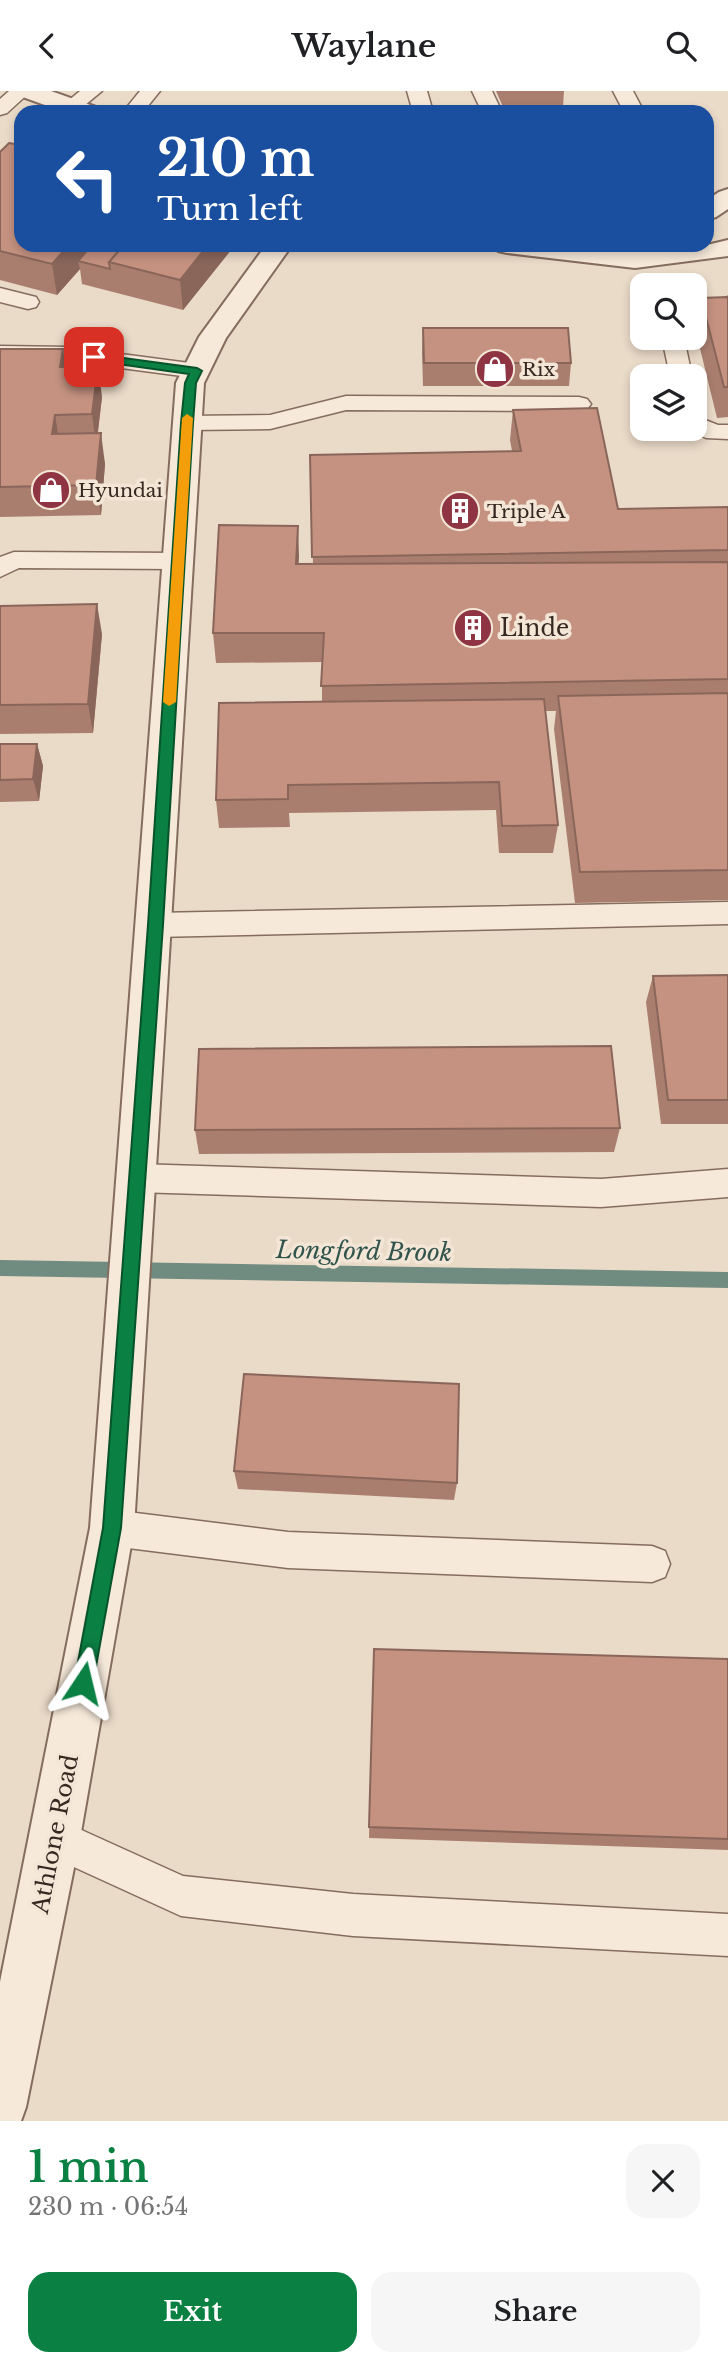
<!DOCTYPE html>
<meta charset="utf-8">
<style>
:root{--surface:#fff;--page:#f6f6f6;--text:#202124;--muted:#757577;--accent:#0b8043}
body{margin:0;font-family:"Libre Baskerville",serif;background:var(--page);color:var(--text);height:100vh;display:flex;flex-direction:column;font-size:26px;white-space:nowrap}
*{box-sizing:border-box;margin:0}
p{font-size:23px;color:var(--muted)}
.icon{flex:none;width:38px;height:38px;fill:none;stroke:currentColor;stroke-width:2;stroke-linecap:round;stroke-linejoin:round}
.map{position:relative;height:2030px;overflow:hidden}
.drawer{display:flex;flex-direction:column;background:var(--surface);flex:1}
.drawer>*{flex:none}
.banner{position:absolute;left:14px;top:14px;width:700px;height:147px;border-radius:21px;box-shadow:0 4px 10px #0003;background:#1a4fa0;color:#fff;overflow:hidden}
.buttons{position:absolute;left:630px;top:182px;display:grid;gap:14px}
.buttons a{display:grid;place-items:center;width:77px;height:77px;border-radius:14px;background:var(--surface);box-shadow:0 4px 10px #0003;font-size:35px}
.pin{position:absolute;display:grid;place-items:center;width:60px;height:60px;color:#fff;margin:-30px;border-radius:14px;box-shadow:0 4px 10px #0006}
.me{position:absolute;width:77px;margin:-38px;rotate:10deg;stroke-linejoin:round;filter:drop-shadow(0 0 5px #0008)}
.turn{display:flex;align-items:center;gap:24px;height:147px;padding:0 28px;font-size:32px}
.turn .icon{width:91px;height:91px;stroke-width:2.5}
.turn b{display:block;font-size:49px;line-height:60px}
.round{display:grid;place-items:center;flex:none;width:74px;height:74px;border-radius:21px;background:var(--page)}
.summary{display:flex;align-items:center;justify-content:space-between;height:119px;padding:0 28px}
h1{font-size:42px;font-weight:600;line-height:52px;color:var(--accent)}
.action{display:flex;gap:14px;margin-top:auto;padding:14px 28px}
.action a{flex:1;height:80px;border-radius:21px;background:var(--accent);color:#fff;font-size:28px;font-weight:600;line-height:80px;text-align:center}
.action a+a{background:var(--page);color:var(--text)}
header{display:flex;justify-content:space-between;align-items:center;height:91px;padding:0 28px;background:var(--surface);font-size:32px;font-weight:600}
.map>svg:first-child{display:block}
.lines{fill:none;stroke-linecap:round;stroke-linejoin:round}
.stream{fill:#708c81;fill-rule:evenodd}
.service-casing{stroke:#856d5e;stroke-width:3}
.minor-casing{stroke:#856d5e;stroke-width:4}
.tertiary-casing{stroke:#856d5e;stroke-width:4}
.service{fill:#f6e9da;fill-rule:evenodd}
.minor{fill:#f6e9da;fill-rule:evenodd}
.tertiary{fill:#f6e9da;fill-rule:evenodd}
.wall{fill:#a97e6f}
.shaded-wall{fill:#8a665a}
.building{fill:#c59281;stroke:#8a665a;stroke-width:2}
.route{fill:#0b8043;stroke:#07532c;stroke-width:2}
.slow{fill:#f59e0b}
.labels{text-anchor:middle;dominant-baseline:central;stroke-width:7;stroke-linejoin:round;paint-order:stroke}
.far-poi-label{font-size:19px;fill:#362821;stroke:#f3e6d6;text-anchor:start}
.poi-label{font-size:23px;fill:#362821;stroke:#f3e6d6;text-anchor:start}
.street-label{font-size:23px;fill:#362821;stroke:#f3e6d6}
.water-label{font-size:24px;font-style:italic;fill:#31554d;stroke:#f3e6d6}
</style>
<header><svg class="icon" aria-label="back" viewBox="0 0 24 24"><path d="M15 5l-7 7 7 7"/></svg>Waylane<svg class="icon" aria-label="search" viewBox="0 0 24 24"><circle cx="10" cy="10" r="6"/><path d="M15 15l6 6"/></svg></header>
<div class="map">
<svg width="728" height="2030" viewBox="0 0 728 2030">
<rect width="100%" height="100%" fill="#eadac8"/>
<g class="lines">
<path class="stream" d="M0,1169L728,1181V1197L0,1185Z"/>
<g class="service-casing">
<path id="service" d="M9,0H31L7,22L0,24V8Z
M80,0H102L79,19H65L62,15Z
M140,0H160L143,21H123Z
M407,0H427L433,21H413Z
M472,0H492L502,21H482Z
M613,0H633L644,21H624Z
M0,197L36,206L39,211L36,216L28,218L0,211Z
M728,206V220L695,231V217Z
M662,247H684L692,285H670Z
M0,255L68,256L197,273L205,275L208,280L205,285L197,287L68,270L0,269Z
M346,305L579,306L587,308L591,313L587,318L579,320L346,319L270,338L187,339L179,337L175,332L179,327L187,325L270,324Z
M695,325L718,334H728V348L706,347L688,338H695Z
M14,461L178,462L187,464L191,470L187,476L178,478L19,477L0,486V466Z
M728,811V833L155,846L145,842L140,834L145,826L155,822Z
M136,1073L601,1088L728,1078V1106L601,1116L136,1101L125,1097L120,1087L125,1077Z
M112,1419L288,1441L652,1455L665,1460L670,1473L665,1486L652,1491L288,1477L112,1455L99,1450L94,1437L99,1424Z
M55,1727L183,1785L353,1803L728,1823V1865L353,1845L181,1825L41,1761L35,1747L41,1733Z"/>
</g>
<g class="minor-casing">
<path id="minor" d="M266,154H292L226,247L204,292L134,1437L80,1747L26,2016L21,2030H0V1891L90,1437L176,292L199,246Z"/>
</g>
<g class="tertiary-casing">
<path id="tertiary" d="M16,0H51L96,16L99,21H64L20,5Z
M728,98V118L716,126L707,129V109L719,101Z
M728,149V165L635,177L507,162L498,160L494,154H574L635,161L707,154Z"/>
</g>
<use href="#service" class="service"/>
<use href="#minor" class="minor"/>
<use href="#tertiary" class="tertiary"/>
</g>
<path class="wall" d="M496,0H564L563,16L543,18L503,16Z
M0,61L21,154H235L183,219L82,193L80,178L57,204L0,189Z
M728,206V326L717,327L695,237L701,207Z
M423,237L571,272L569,295H423L422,261Z
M0,258H63L66,276L102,306L98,342L105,373L101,424L0,426Z
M513,319L618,418L728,416V809L575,812L554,638L556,620H545L558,734L553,762H499L496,719L289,722L290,736L219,737L216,709L322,611V571L216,572L213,542L299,465L298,473H313L310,364L512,360L510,349Z
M0,515L102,543L93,642L0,643Z
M0,653H37L43,675L39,710L0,711Z
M728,884V1033H661L646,911L653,885Z
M620,1037L614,1061L199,1063L195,1039Z
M234,1380L457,1392L454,1409L238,1398Z
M374,1558L728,1568V1759L369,1747Z"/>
<path class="shaded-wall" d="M69,154H101L78,170L80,178L57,204L52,173Z
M208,154H235L183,219L180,189Z
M63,258L68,288L60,276Z
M98,275L102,306L96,354L92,323Z
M55,324L60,354L52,343Z
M101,342L105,373L101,424L96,394Z
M298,435L299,465L297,503L296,473Z
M97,513L102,543L93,642L88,613Z
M37,653L43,675L39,710L33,688Z"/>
<path class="building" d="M481,15L616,21H481Z
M9,52L21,54V154H69L52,173L0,160V61Z
M92,154H124L109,171L110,178L78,170Z
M124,154H208L180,189L109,171Z
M728,206V296H724L701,207Z
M423,237H568L571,272H424Z
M0,258H63L60,276L98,275L92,323L55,324L52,343L101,342L96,394L0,396Z
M597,317L618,418L728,416V459L312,466L310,364L521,360L513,319Z
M219,434L298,435L296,473L728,471V588L321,595L324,542H213Z
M97,513L88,613L0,614V515Z
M728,602V779L580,781L558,605Z
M544,608L558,734L502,735L499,691L288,694V708L216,709L219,612Z
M0,653H37L33,688L0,689Z
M728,884V1009H668L653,885Z
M611,955L620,1037L195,1039L199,958Z
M244,1283L459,1293L457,1392L234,1380Z
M374,1558L728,1568V1748L369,1736Z"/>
<path class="route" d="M94,263L197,277L202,280L196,292L193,332L163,834L121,1437L93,1592L90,1599L83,1602L76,1599L74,1592L103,1437L148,834L181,332L185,292L189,283L90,269L88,266Z"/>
<path class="slow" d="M187,323L193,327L176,611L169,615L163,611L182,327Z"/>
<defs>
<g id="shop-disc" transform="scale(2.0125)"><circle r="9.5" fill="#8e3443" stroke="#f3e6d6"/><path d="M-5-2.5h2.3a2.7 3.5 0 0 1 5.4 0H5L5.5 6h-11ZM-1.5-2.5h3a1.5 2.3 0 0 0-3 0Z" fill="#fff"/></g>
<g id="building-disc" transform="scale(2.0125)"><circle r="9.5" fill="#8e3443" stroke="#f3e6d6"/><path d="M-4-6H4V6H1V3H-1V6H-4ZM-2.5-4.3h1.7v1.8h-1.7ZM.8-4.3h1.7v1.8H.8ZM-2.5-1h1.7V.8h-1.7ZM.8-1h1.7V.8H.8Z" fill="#fff"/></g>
</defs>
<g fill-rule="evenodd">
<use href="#shop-disc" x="495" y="278"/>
<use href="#shop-disc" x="51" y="399"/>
<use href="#building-disc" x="460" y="420"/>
<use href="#building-disc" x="473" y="537"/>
</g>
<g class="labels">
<g class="far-poi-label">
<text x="522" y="278">Rix</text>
<text x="78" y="399">Hyundai</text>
<text x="487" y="420">Triple A</text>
</g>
<g class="poi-label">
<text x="500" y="537">Linde</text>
</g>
<g class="street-label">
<text transform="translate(55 1743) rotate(-79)">Athlone Road</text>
</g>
<g class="water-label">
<text transform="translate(364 1160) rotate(1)">Longford Brook</text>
</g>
</g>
</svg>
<div class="buttons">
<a><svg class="icon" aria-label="search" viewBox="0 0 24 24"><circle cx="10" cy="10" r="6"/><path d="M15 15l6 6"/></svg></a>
<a><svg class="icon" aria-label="layers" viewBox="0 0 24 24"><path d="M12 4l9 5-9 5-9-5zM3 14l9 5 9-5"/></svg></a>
</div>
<div class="pin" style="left:94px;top:266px;background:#d93025"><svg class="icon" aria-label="arrive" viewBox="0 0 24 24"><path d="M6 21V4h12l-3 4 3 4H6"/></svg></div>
<svg class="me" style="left:83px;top:1592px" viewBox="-20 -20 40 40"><path d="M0-17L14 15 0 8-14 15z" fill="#0b8043" stroke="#fff" stroke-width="4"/></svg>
<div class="banner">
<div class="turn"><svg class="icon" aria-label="left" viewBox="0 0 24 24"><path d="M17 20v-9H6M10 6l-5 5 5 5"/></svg><div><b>210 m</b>Turn left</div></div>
</div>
</div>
<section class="drawer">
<div class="summary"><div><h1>1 min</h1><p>230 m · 06:54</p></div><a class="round"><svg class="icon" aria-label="close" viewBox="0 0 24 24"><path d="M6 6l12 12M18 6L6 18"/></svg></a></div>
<div class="action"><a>Exit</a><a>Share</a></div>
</section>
